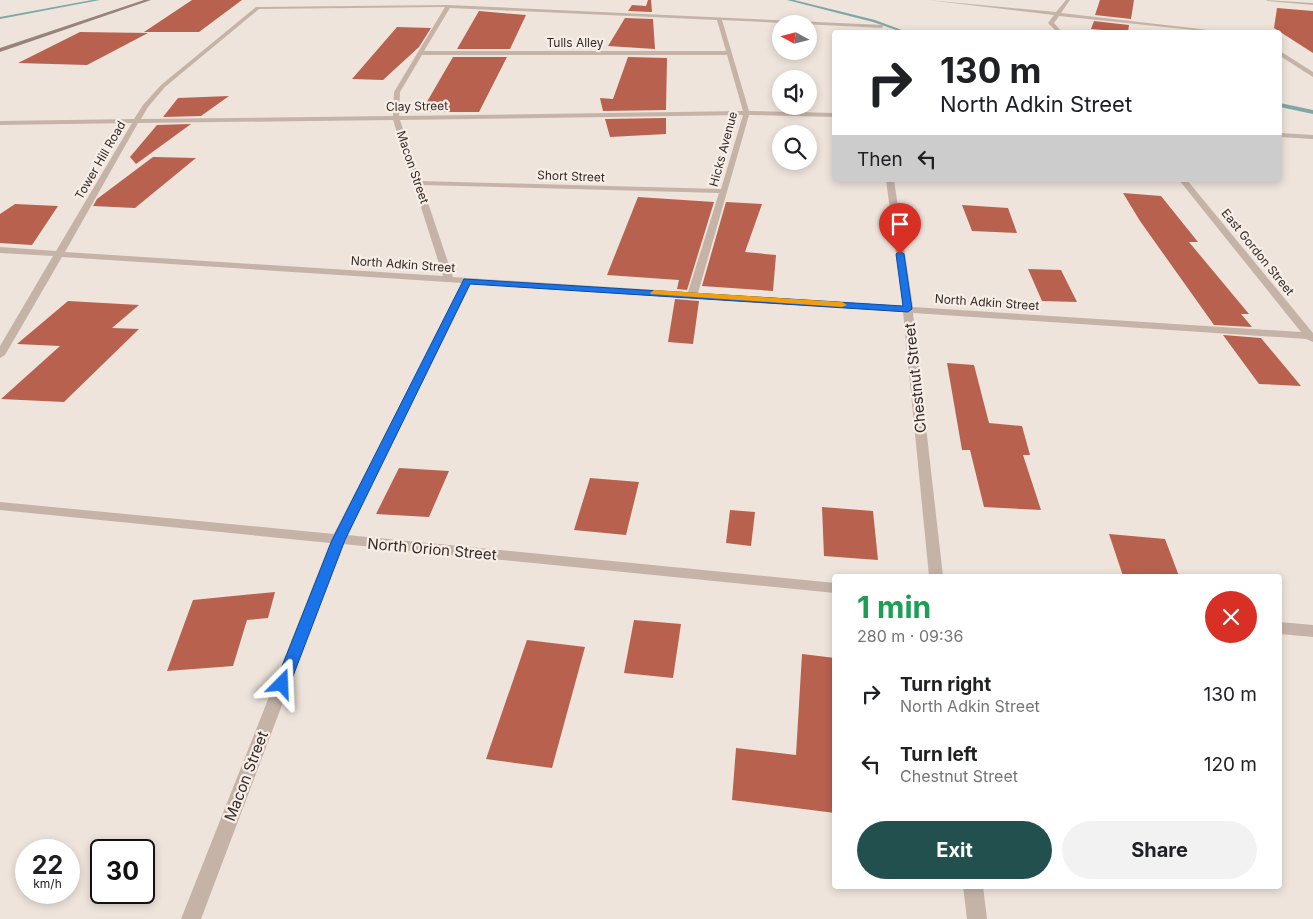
<!DOCTYPE html>
<meta charset="utf-8">
<style>
:root{--surface:#fff;--page:#f2f2f2;--text:#202124;--muted:#757577;--accent:#22504f}
body{margin:0;font-family:Inter,sans-serif;background:var(--page);color:var(--text);height:100vh;display:flex;flex-direction:column;font-size:19px;white-space:nowrap}
*{box-sizing:border-box;margin:0}
p{font-size:16px;color:var(--muted)}
.icon{flex:none;width:28px;height:28px;fill:none;stroke:currentColor;stroke-width:2;stroke-linecap:round;stroke-linejoin:round}
.map{position:relative;flex:1;overflow:hidden}
.drawer{position:absolute;left:832px;top:574px;width:450px;height:315px;display:flex;flex-direction:column;background:var(--surface);border-radius:5px;box-shadow:0 2px 8px #0003}
.drawer>*{flex:none}
.banner{position:absolute;left:832px;top:30px;width:450px;height:152px;border-radius:5px;box-shadow:0 2px 8px #0003;background:#fff;color:var(--text);overflow:hidden}
.needle{width:32px;rotate:277deg}
.controls{position:absolute;left:772px;top:15px;display:grid;gap:10px}
.controls a{display:grid;place-items:center;width:45px;height:45px;border-radius:50%;background:var(--surface);box-shadow:0 2px 8px #0003;font-size:25px}
.speed{position:absolute;left:15px;top:839px;display:flex;gap:10px;font-size:25px;font-weight:700;text-align:center}
.speed>*{display:grid;place-content:center;width:65px;height:65px;border-radius:50%;background:var(--surface);box-shadow:0 2px 8px #0003;line-height:1}
.speed small{font-size:12px;font-weight:400}
.speed .limit{border:2px solid #111;border-radius:8px;background:#fff;color:#111}
.pin{position:absolute;display:grid;place-items:center;width:42px;height:42px;color:#fff;margin:-51px -21px;border-radius:50% 50% 50% 0;rotate:-45deg;box-shadow:0 0 5px #0007}
.pin .icon{rotate:45deg}
.me{position:absolute;width:55px;margin:-28px;rotate:21deg;stroke-linejoin:round;filter:drop-shadow(0 0 4px #0008)}
.turn{display:flex;align-items:center;gap:18px;height:105px;padding:0 25px;font-size:22px}
.turn .icon{width:65px;height:65px;stroke-width:2.5}
.turn b{display:block;font-size:35px;line-height:42px}
.then{display:flex;align-items:center;height:48px;padding:0 25px;background:#0003;gap:10px;font-size:19px}
.round{display:grid;place-items:center;flex:none;width:52px;height:52px;border-radius:26px;background:var(--page)}
.overview{display:flex;align-items:center;justify-content:space-between;height:85px;padding:0 25px}
h1{font-size:30px;font-weight:700;line-height:38px;color:#1e9e55}
.button{display:flex;gap:10px;margin-top:auto;padding:10px 25px}
.button a{flex:1;height:58px;border-radius:30px;background:var(--accent);color:#fff;font-size:20px;font-weight:700;line-height:58px;text-align:center}
.button a+a{background:var(--page);color:var(--text)}
ul{padding:0;list-style:none}
li{display:flex;align-items:center;gap:15px;height:70px;padding:0 25px}
li div{flex:1}
li b{display:block;font-size:19px}
li em{font-style:normal}
.map>svg:first-child{display:block}
.lines{fill:none;stroke-linecap:round;stroke-linejoin:round}
.stream{fill:#7da8a7;fill-rule:evenodd}
.building{fill:#b8614f}
.street{fill:#c5b3a8;fill-rule:evenodd}
.secondary{fill:#98837a;fill-rule:evenodd}
.route{fill:#1a73e8;stroke:#114b97}
.slow{fill:#f59e0b}
.labels{text-anchor:middle;dominant-baseline:central;stroke-width:4.5;stroke-linejoin:round;paint-order:stroke}
.far-street-label{font-size:12px;fill:#332a27;stroke:#f7eee7}
.street-label{font-size:15px;fill:#332a27;stroke:#f7eee7}
</style>
<div class="map">
<svg width="1313" height="919" viewBox="0 0 1313 919">
<rect width="100%" height="100%" fill="#eee4db"/>
<g class="lines">
<path class="stream" d="M92,0H100L0,19V17Z
M787,0H794L875,20L907,32H902L873,22Z
M1280,103L1313,110V114L1280,107Z"/>
</g>
<path class="building" d="M192,0H242L199,32H144Z
M648,0H651L652,12L628,11L632,5L646,6Z
M1100,0H1134L1131,19L1095,15Z
M1277,8L1313,11V53L1274,28Z
M479,11L526,15L510,49H457Z
M625,18L653,19L655,49L608,46Z
M1094,21L1129,25L1128,32L1091,29Z
M397,27L431,28L419,47L383,80L352,79Z
M80,32L148,33L87,65L18,63Z
M453,57H507L479,112H421Z
M628,57L667,58L666,110L603,111L600,98L613,99Z
M229,96L201,116L163,117L178,98Z
M666,118V134L610,137L605,119Z
M191,124L136,164L130,157L157,125Z
M153,157L196,158L135,208L93,206L97,199Z
M1123,193L1161,196L1198,242H1189L1249,314H1241L1252,327L1214,325L1140,221Z
M638,197L714,202L687,290L677,289L679,280L607,275Z
M726,202L762,204L745,252L776,255L773,291L702,286Z
M15,204L58,206L32,245L0,243V214Z
M962,205L1008,208L1017,233L972,231Z
M1028,269L1061,270L1077,302L1042,301Z
M675,299L699,301L693,344L668,342Z
M68,301L139,305L112,328L139,329L64,402L1,399L60,346L17,344Z
M1223,335L1261,338L1301,386L1259,384Z
M947,363L974,365L989,423L1022,426L1030,455H1023L1041,510L984,507L970,450H962Z
M399,468L449,471L429,517L376,514Z
M590,478L639,482L626,535L574,530Z
M822,507L873,511L878,560L824,556Z
M730,510L755,512L751,546L726,543Z
M1109,534L1165,539L1179,576H1123Z
M275,592L268,618L247,620L233,666L167,671L193,600Z
M634,620L681,624L673,678L624,673Z
M527,640L585,647L552,768L486,759Z
M802,654L835,658V813L732,800L736,748L796,755Z"/>
<g class="lines">
<path class="street" d="M927,0L1056,12L1066,0H1070L1061,13L1226,32H1213L1059,16L1054,23L1062,32H1057L1048,23L1054,15Z
M1266,0L1313,3V5L1268,1Z
M448,5L884,25L882,28L722,20L749,111L835,113V117L749,115L698,293L903,306L886,180H894L913,307L1301,332L1179,180H1187L1313,333V342L1306,339L913,313L943,576H929L903,312L471,284L347,535L835,583V593L343,544L201,919H181L330,543L0,510V502L334,534L462,283L62,257L5,355L0,358V346L53,256L0,253V247L56,251L132,123L0,125V121L134,119L143,105L161,85L256,7ZM445,7L394,92L393,116L141,119L148,107L165,87L259,9ZM450,8L717,20L726,51H424ZM422,55H727L743,111L399,116L400,92ZM743,115L721,189L420,181L400,120ZM393,120L443,276L65,252L138,123ZM422,185L719,193L688,292L453,277Z
M1280,51L1313,72V77L1280,56Z
M1280,133L1313,135V139L1280,137Z
M1280,622L1313,625V637L1280,634Z
M963,886H983L987,919H967Z"/>
<path class="secondary" d="M144,0H151L0,52V48Z"/>
</g>
<path class="route" d="M900,251L904,254L912,309L908,312L470,284L345,540L290,684L287,689H277L275,684L332,540L464,279L903,306L896,254Z"/>
<path class="slow" d="M654,290L842,302L847,305L842,307L651,294L650,293Z"/>
<g class="labels">
<g class="far-street-label">
<text x="575" y="42">Tulls Alley</text>
<text transform="translate(417 106) rotate(-1)">Clay Street</text>
<text transform="translate(723 149) rotate(-75)">Hicks Avenue</text>
<text transform="translate(100 160) rotate(-60)">Tower Hill Road</text>
<text transform="translate(413 167) rotate(71)">Macon Street</text>
<text transform="translate(571 176) rotate(2)">Short Street</text>
<text transform="translate(1258 252) rotate(51)">East Gordon Street</text>
<text transform="translate(403 264) rotate(4)">North Adkin Street</text>
<text transform="translate(987 302) rotate(4)">North Adkin Street</text>
</g>
<g class="street-label">
<text transform="translate(915 378) rotate(-96)">Chestnut Street</text>
<text transform="translate(432 549) rotate(5)">North Orion Street</text>
<text transform="translate(246 776) rotate(-69)">Macon Street</text>
</g>
</g>
</svg>
<div class="controls">
<a><svg class="needle" viewBox="-14 -14 28 28"><path d="M0-13l5 13h-10z" fill="#e53935"/><path d="M0 13l5-13h-10z" fill="#757577"/></svg></a>
<a><svg class="icon" aria-label="sound" viewBox="0 0 24 24"><path d="M4 9h4l5-4v14l-5-4H4zM17 9q2 3 0 6"/></svg></a>
<a><svg class="icon" aria-label="search" viewBox="0 0 24 24"><circle cx="10" cy="10" r="6"/><path d="M15 15l6 6"/></svg></a>
</div>
<div class="speed"><div>22<small>km/h</small></div><div class="limit">30</div></div>
<div class="pin" style="left:900px;top:254px;background:#d93025"><svg class="icon" aria-label="arrive" viewBox="0 0 24 24"><path d="M6 21V4h12l-3 4 3 4H6"/></svg></div>
<svg class="me" style="left:282px;top:684px" viewBox="-20 -20 40 40"><path d="M0-17L14 15 0 8-14 15z" fill="#1a73e8" stroke="#fff" stroke-width="4"/></svg>
<div class="banner">
<div class="turn"><svg class="icon" aria-label="right" viewBox="0 0 24 24"><path d="M7 20v-9h11M14 6l5 5-5 5"/></svg><div><b>130 m</b>North Adkin Street</div></div>
<div class="then">Then<svg class="icon" aria-label="left" viewBox="0 0 24 24"><path d="M17 20v-9H6M10 6l-5 5 5 5"/></svg></div>
</div>
<section class="drawer">
<div class="overview"><div><h1>1 min</h1><p>280 m · 09:36</p></div><a class="round" style="background:#d93025;color:#fff"><svg class="icon" aria-label="close" viewBox="0 0 24 24"><path d="M6 6l12 12M18 6L6 18"/></svg></a></div>
<ul>
<li><svg class="icon" aria-label="right" viewBox="0 0 24 24"><path d="M7 20v-9h11M14 6l5 5-5 5"/></svg><div><b>Turn right</b><p>North Adkin Street</p></div><em>130 m</em></li>
<li><svg class="icon" aria-label="left" viewBox="0 0 24 24"><path d="M17 20v-9H6M10 6l-5 5 5 5"/></svg><div><b>Turn left</b><p>Chestnut Street</p></div><em>120 m</em></li>
</ul>
<div class="button"><a>Exit</a><a>Share</a></div>
</section>
</div>
